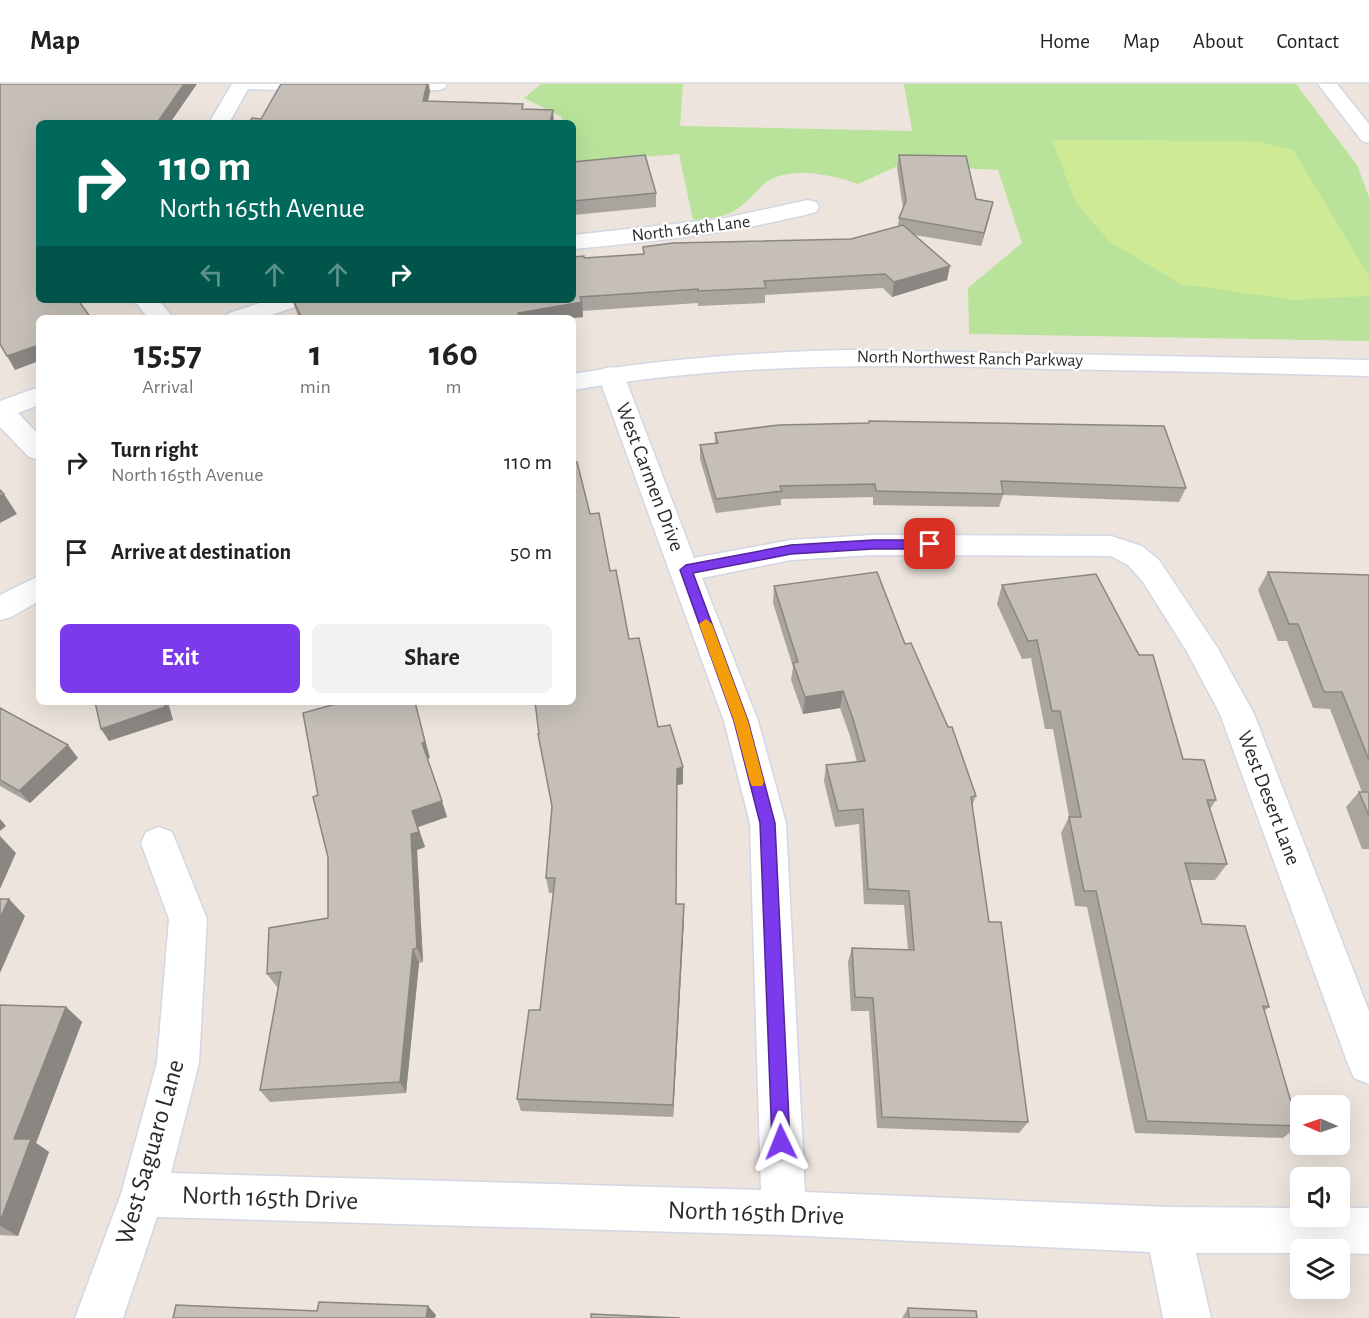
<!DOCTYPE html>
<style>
:root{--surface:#fff;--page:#f2f2f2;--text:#202124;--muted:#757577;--line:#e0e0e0;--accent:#7c3aed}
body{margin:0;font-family:"Alegreya Sans",sans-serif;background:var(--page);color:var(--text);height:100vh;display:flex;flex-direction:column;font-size:22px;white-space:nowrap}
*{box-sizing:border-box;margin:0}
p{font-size:20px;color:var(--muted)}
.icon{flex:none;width:33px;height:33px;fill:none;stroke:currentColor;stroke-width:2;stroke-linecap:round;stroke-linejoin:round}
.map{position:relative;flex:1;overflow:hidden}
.details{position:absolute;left:36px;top:231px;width:540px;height:390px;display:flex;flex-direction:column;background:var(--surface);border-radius:9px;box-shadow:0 6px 24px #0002}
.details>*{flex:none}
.hud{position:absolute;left:36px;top:36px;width:540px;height:183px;border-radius:9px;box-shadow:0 6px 24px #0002;background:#00695c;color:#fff;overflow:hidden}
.needle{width:39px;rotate:272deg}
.buttons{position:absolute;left:1290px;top:1011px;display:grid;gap:12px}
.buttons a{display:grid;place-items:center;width:60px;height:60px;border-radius:9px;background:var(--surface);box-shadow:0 6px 24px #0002;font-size:30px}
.pin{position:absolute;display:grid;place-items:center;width:51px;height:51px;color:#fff;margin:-26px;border-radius:12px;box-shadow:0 3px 9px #0006}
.me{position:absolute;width:66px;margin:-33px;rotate:358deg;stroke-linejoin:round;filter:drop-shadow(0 0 4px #0008)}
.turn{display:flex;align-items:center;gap:21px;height:126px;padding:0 24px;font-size:27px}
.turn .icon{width:78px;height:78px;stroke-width:2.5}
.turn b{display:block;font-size:42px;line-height:51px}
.lanes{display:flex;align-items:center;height:57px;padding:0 24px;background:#0003;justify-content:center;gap:30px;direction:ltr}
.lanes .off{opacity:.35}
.eta{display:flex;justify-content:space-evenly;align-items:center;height:102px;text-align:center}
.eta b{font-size:36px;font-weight:700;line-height:42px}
.action{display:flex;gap:12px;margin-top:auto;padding:12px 24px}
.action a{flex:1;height:69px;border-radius:9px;background:var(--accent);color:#fff;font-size:24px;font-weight:700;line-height:69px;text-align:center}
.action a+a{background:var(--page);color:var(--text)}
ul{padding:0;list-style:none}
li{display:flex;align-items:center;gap:18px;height:90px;padding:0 24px}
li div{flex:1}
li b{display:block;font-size:22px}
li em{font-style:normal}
header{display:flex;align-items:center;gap:36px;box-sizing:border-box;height:84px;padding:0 30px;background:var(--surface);border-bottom:2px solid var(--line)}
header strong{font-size:28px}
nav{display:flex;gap:33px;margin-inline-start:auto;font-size:21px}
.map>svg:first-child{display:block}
.green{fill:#b9e39a}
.pitch{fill:#ceea95}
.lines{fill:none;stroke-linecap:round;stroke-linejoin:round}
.minor-casing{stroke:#d2d7e3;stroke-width:3}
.secondary-casing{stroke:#d2d7e3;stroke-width:3}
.minor{fill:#fff;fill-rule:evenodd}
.secondary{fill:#fff;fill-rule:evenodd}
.wall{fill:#a9a49e}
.shaded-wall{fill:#8a8681}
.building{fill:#c5bfb8;stroke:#8a8681;stroke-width:1.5}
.route{fill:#7c3aed;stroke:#51269a;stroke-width:1.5}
.slow{fill:#f59e0b}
.labels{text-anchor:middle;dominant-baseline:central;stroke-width:4.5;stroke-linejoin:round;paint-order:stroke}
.far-street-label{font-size:18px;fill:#2b2b2b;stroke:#fff}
.street-label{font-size:21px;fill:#2b2b2b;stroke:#fff}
.near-street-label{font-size:26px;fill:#2b2b2b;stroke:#fff}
</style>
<header>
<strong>Map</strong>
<nav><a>Home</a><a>Map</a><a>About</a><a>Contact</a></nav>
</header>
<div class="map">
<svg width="1369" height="1234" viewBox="0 0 1369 1234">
<rect width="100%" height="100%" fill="#ece4dd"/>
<path class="green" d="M541,0H683L680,42L912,47L904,0H1296L1357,81L1369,113V257L969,250L968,204L1022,159L998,86L900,81L858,100C834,91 791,82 768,97C758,104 751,115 741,122C728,133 710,135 693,136L679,70L573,79V39H561L562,33L524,14Z"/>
<path class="pitch" d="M1052,56L1255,57L1293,66L1369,192V212L1292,216L1181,200L1110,158L1076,119Z"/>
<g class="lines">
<g class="minor-casing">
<path id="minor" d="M232,0H334V1L332,5L325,7L248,5L229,39H209Z
M376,0H447L445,4L438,6L385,7L378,5Z
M808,116L816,118L819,123L816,128C736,149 655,157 573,165V151L721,135Z
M134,216H159L173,234H148Z
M269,216H305L301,221L262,234H226L229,229Z
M611,283L620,285L624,291L694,474L791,456L873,451L1111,452L1142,462L1159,476L1217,563L1254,630L1369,927V1000L1354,994L1348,980L1220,630L1186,566L1143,498L1128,481L1111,472L873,471L791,476L702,494L758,637L786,739L805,1108L1168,1123L1300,1124V1132H1340V1124H1369V1170L1340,1169V1166H1300V1169H1196L1211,1234H1163L1150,1168L784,1151L157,1133L123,1234H75L121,1110L157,979L169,835L141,759L146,748L159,743L172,748L207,835L199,979L171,1089L761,1106L750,739L724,637L598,291L602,285Z
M39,303V321L18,329L39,351V376L29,373L0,343V317Z"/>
</g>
<g class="secondary-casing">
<path id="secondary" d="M1318,0H1337L1369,40V59L1362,57Z
M849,266L1369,276V292C1263,289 1158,287 1052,285C890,280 733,278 573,306V290C665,275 756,268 849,266Z
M39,492V517L11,533L0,536V511Z"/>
</g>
<use href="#minor" class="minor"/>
<use href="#secondary" class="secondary"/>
</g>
<path class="wall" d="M899,71L976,115L990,131L981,162L915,151L947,196L892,213L883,204L765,211V219L698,222V219L582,227L583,233L573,234H299L292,216H573L584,174L643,170V163L851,155L898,142L899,134L903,124L897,84Z
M573,78L656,109V123L573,131Z
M869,337L1186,404L1179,418L1003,411L999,423L873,421V413L781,415V421L716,429L700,375V361L715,359V349L868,340Z
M590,430L610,487L629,555L658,643L683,700L677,701L676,820L684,835L673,1033L521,1027L517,1015L540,926L554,809H549L546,794L552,724L539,650Z
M1268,488L1369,491V765H1362L1346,723L1359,708H1362L1330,625L1313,624L1287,557H1278L1258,506Z
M1002,501L1183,675L1216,716L1210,725L1227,780L1215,796H1190L1202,840L1269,923L1264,927L1298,1042L1283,1054L1135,1049L1087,823L1075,822L1061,749L1069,733L1053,645H1045L1031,574L1022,575L997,520Z
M774,502L905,560L976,712L972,722L989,838L1028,1038L1019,1049L877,1044L869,927H851L848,878L852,864L908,866L904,821L864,820L859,740L835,743L824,697L826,681L857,678L850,652L840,624L803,630L791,596L793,583L773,519Z
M0,624L78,674L30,719L0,702Z
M303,629L430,674L427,675L447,733L418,743L425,763L417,766L423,878L419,879L406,1009L270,1018L260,1006L278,903H277L267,890L328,834V773Z
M0,921L66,923L82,938L36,1059L49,1068L18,1152L0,1151Z
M908,1224L977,1234H902Z"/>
<path class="shaded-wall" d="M184,0H197L170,39H157Z
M427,0H429L430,8L425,31L423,17Z
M553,26L554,39H550Z
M993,118L990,131L981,162L984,149Z
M950,182L947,196L892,213L894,198Z
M582,218L583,233L573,234H519L518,229Z
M39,261V277L15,286L7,272Z
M4,410L17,430L0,439V412Z
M843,607L840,624L803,630L805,613Z
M164,618H168L173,636L109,657L101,645Z
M415,618L430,674L427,675L422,659Z
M68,661L78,674L30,719L19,707Z
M683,683V700L677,701V685Z
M442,717L447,733L418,743L425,763L417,766L423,878L417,864L411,750L412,727Z
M0,735L6,742L0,747Z
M0,752L16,769L0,805Z
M9,815L25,832L0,889V834Z
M684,820V835L673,1033V1021Z
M413,865L419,879L406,1009L400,998Z
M66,923L82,938L36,1059L49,1068L18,1152L0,1142V1138L14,1055Z
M428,1222L436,1231L435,1234H426Z"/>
<path class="building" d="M0,0H184L157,39H39V216H78L91,234H39V261L7,272L0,260Z
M281,0H427L423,17L523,20L522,25L553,26L550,39H249L252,34L261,35Z
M645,71L656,109L573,117V78Z
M899,71L966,72L976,115L993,118L984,149L899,134L906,117Z
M903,141L950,182L894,198L885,190L764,197L766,204L698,207V205L580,213L582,218L518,229L520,234H302L293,216H573V173L584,172V174L644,170L643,163L673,159L851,155Z
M869,337L1164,342L1186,404L1001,397L1003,410L876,407L875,400L780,402L782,407L716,415L700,361L718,359L715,349L779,341L869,339Z
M577,378L590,430L599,429L610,487L616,486L629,555L639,554L658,643L670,641L683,683L677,685L676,820H684L673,1021L517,1015L529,926H540L555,794H546L552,722L538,650H539L535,618H573V379Z
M0,406L4,410L0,412Z
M877,488L905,560L911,559L948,643H952L976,712L971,713L989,838H1001L1028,1038L882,1033L873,914L855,913L852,864L914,866L909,807L868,805L863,725L838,727L826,681L865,677L853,635L843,607L805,613L793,579L798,578L774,502Z
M1268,488L1369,491V676L1342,608H1324L1298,540H1289Z
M1096,490L1139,571H1153L1183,675L1204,676L1216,716H1207L1227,780L1185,779L1202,840L1245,842L1269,923L1263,922L1298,1042L1147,1037L1096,807H1084L1069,733H1081L1060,627H1052L1037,556L1028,557L1002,501Z
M95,618H164L165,623L101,645Z
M343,618H415L425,658L422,659L442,717L412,727L419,748L411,750L417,864L413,865L400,998L260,1006L281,888L267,890L269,844L328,834V773L313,713L318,711L303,629Z
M0,624L68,661L19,707L0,696Z
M1359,708H1369V732Z
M0,815H9L0,834Z
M0,921L66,923L14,1055H31L0,1138Z
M319,1218L428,1222L426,1234H433H173L176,1221L317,1227Z
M908,1224L976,1227L977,1234H909Z
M591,1230L680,1234H591Z"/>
<path class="route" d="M873,456H930L936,460L930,465H873L791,470L693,489L748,637L775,739L790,1058L787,1064L781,1067L774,1064L772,1058L760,739L734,637L680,486L686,481L791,461Z"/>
<path class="slow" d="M706,535L712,540L748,637L764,698L762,702H752L750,698L734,637L699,540Z"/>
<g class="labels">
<g class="far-street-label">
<text transform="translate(691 145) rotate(-7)">North 164th Lane</text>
<text transform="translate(970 275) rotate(1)">North Northwest Ranch Parkway</text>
</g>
<g class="street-label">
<text transform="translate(650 393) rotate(69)">West Carmen Drive</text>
<text transform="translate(1269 714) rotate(69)">West Desert Lane</text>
</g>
<g class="near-street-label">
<text transform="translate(150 1068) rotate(-74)">West Saguaro Lane</text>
<text transform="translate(270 1114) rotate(2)">North 165th Drive</text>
<text transform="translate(756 1129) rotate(2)">North 165th Drive</text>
</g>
</g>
</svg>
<div class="buttons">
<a><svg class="needle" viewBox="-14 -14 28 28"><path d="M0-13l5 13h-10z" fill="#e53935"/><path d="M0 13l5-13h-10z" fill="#757577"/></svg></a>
<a><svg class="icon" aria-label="sound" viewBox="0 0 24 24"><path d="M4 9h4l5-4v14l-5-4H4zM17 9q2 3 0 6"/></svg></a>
<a><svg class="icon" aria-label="layers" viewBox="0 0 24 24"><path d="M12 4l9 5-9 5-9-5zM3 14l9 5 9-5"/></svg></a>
</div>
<div class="pin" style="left:930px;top:460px;background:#d93025"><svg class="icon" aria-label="arrive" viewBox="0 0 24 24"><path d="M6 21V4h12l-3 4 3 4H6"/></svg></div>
<svg class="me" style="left:781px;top:1058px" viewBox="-20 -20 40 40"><path d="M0-17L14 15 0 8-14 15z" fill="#7c3aed" stroke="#fff" stroke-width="4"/></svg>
<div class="hud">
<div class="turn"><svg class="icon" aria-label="right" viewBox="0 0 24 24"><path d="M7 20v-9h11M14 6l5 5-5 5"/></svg><div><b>110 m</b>North 165th Avenue</div></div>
<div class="lanes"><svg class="icon off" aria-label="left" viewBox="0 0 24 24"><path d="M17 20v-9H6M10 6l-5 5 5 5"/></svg><svg class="icon off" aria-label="ahead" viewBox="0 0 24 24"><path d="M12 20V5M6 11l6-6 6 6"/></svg><svg class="icon off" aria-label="ahead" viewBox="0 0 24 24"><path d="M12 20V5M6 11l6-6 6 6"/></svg><svg class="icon" aria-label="right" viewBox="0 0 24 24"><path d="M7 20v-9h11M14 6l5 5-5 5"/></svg></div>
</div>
<section class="details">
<div class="eta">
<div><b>15:57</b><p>Arrival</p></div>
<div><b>1</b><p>min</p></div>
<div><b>160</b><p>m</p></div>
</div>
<ul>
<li><svg class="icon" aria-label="right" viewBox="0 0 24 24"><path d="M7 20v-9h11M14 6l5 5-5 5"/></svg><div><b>Turn right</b><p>North 165th Avenue</p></div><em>110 m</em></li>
<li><svg class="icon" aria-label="arrive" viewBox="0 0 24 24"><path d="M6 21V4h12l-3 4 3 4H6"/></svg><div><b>Arrive at destination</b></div><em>50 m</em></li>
</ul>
<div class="action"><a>Exit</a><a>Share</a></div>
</section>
</div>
